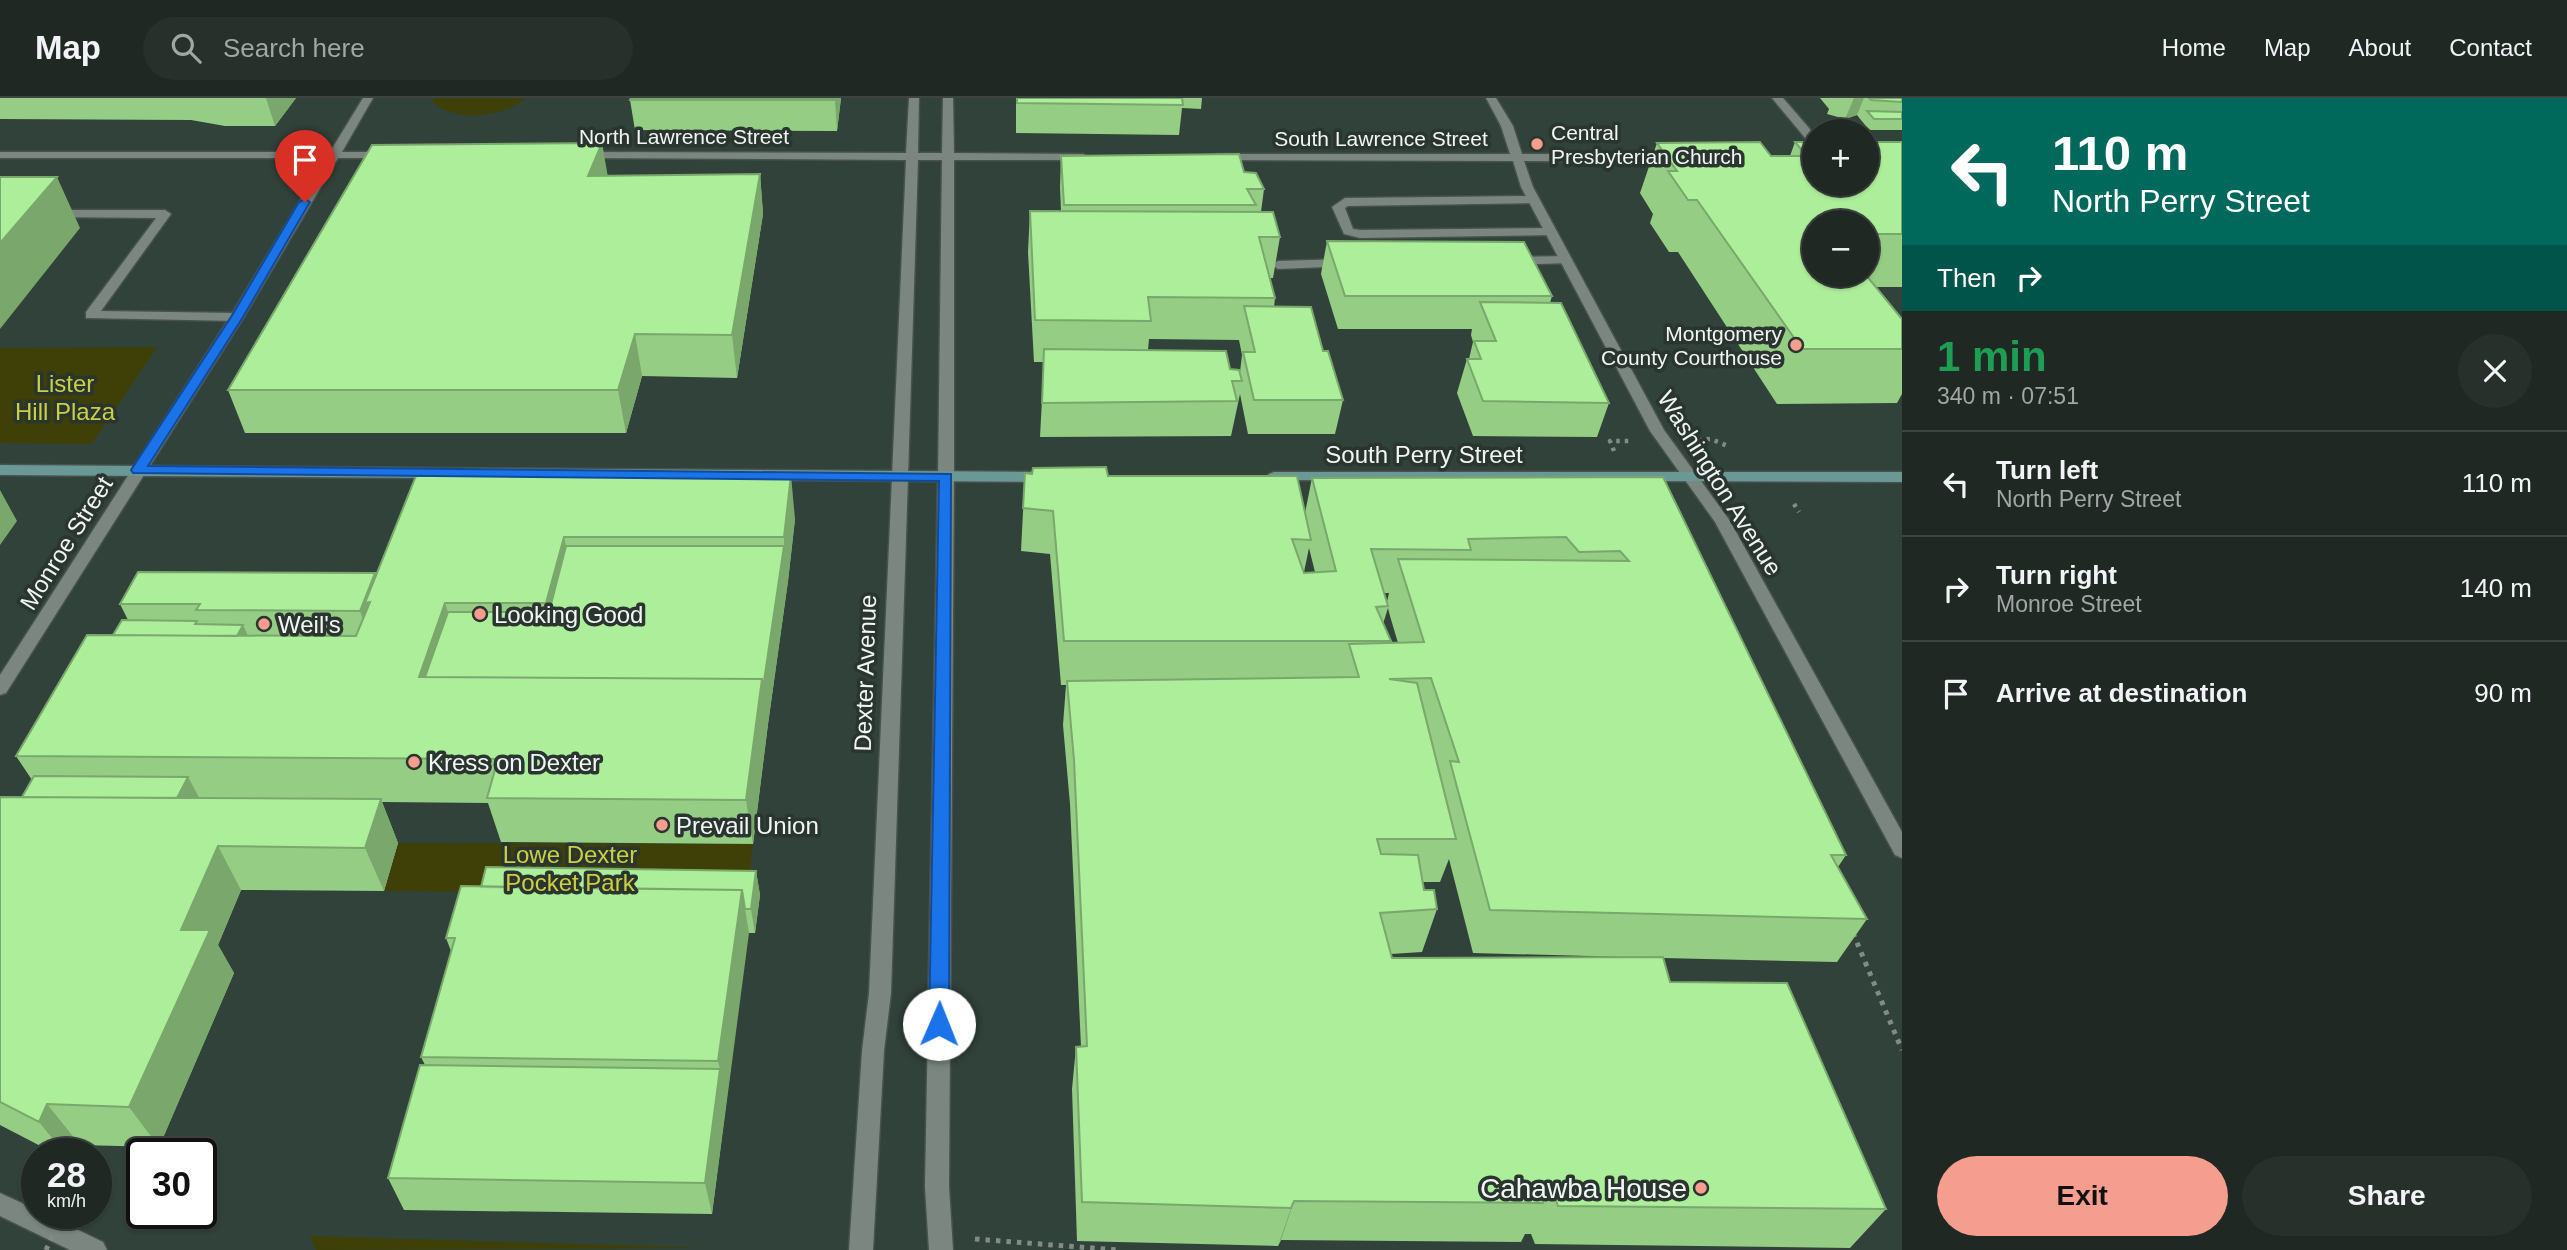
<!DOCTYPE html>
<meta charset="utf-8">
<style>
:root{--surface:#202824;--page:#28302c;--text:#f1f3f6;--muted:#a2a6a6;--line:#3d4441;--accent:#f59d8e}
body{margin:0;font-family:Arial,sans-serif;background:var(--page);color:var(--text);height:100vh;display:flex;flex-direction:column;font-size:26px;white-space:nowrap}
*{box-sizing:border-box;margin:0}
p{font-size:23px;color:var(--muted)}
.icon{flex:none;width:38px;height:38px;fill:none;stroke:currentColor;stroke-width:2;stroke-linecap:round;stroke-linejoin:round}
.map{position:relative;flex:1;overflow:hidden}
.sheet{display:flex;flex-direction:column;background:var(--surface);width:665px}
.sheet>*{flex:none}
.top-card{background:#00695c;color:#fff;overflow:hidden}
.tools{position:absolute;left:1802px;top:21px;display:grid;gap:14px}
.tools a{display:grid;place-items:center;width:77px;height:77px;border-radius:50%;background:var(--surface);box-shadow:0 2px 5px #0004,0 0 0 2px var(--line);font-size:35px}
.speed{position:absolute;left:21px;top:1040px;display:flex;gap:14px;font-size:35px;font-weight:700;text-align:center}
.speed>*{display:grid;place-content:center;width:91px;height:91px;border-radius:50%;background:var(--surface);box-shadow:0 2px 5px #0004,0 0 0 2px var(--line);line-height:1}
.speed small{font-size:18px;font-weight:400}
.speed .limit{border:4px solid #111;border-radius:10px;background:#fff;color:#111}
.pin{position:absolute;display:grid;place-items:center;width:60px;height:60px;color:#fff;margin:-72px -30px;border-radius:50% 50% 50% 0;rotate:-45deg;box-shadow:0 0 7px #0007}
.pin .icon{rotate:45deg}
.me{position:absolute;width:77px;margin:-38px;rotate:1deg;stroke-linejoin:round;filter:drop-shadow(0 0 5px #0008)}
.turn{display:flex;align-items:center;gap:24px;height:147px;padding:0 35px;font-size:32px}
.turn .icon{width:91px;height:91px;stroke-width:2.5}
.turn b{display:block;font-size:49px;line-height:60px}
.then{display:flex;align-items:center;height:66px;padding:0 35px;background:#0003;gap:14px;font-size:26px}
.round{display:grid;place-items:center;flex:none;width:74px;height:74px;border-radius:37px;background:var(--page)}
.overview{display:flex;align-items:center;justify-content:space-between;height:119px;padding:0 35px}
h1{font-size:42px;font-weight:600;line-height:52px;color:#1e9e55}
.cta{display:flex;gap:14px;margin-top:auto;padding:14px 35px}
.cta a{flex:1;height:80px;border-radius:42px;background:var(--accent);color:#111;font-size:28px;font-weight:600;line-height:80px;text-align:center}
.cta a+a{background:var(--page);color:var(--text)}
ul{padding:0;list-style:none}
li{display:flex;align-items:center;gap:21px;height:105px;padding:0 35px;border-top:2px solid var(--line)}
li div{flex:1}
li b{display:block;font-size:26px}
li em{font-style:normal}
header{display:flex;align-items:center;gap:42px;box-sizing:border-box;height:98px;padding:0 35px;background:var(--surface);border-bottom:2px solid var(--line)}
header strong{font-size:33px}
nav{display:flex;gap:38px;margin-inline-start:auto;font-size:24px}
.search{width:490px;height:63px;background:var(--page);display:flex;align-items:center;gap:18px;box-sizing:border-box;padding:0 24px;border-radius:38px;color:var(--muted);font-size:26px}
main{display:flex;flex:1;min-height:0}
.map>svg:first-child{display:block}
.built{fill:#31423a;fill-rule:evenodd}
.green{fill:#3e4007}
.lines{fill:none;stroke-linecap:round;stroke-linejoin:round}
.service-casing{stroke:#48514d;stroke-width:3}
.minor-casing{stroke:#48514d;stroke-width:3}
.tertiary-casing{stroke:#48514d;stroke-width:3}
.secondary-casing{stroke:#48514d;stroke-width:3}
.path-far2{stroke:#838b87;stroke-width:3.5;stroke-dasharray:2.5 3.5;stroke-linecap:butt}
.path-far1{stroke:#838b87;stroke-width:4.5;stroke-dasharray:3.5 5;stroke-linecap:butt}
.path{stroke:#838b87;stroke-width:5;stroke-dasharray:4.5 6;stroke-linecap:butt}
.service{fill:#7b8681;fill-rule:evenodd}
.minor{fill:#7b8681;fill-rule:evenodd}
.tertiary{fill:#7b8681;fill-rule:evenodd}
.secondary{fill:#6a9995;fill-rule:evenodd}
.path-bridge{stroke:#838b87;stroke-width:5;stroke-dasharray:4.5 6;stroke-linecap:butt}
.wall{fill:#95cd84;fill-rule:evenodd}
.shaded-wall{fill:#79a76c}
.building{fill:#adee9a;stroke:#79a76c;stroke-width:2}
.route{fill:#1a73e8;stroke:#114b97;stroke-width:2}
.poi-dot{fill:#f59d8e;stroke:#2b3530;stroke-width:2.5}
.labels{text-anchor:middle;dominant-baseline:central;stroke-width:7;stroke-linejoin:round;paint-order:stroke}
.far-poi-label{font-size:21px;fill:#f0f6f3;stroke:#2b3530;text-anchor:start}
.far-street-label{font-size:21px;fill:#f0f6f3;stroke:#2b3530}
.park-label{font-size:24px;fill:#cbd041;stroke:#2b3530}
.street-label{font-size:24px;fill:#f0f6f3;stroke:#2b3530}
.poi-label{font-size:24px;fill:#f0f6f3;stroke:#2b3530;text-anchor:start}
.near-poi-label{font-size:28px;fill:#f0f6f3;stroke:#2b3530;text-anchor:end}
</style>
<header>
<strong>Map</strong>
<div class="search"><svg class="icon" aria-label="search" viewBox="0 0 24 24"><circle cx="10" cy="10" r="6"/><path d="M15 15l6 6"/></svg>Search here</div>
<nav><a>Home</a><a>Map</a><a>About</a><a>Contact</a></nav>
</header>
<main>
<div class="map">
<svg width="1902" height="1152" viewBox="0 0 1902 1152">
<rect width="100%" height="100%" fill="#2b3530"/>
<path class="built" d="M0,0H1902V1152H0ZM1815,33H1867V86H1815ZM1815,124H1867V177H1815ZM37,1055H96V1115H37ZM142,1055H201V1115H142Z"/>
<path class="green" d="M433,0H526C502,19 458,25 433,5Z
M157,249L92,346L0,345V250Z
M398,745L753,746L747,796L384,793Z
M310,1138L706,1150L316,1152Z"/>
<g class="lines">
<g class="service-casing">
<path id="service" d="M1772,0H1783L1815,37V48L1811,47Z
M1534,98L1538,99V105L1348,108L1345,110L1353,131L1360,132L1551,130L1557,134L1555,137L1360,140L1344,136L1332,109L1345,100Z
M52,112H165L171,116L101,213L237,215L244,219L237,223L86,220V214L156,120L48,119V113Z
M1566,158L1572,162L1571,165L1510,167L1504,163L1510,159Z
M1345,161L1351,165L1350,168L1278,171L1272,167L1278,163Z
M0,1095L37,1112V1115H43L103,1144L107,1152H70L0,1118Z"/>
</g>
<g class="minor-casing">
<path id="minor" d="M900,374L908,379L891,895L884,953L873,1152H849L862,953L869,895L892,379Z
M946,374L954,379L949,1089L953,1152H929L925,1089L938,379Z"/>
</g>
<g class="tertiary-casing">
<path id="tertiary" d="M363,0H373L342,54H390L396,57L390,60H338L244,219L6,595L0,597V577L230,219L326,60H0V54H330Z
M909,0H919L918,55H942L943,0H953L954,55L1083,56L1089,59L1083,62H954V379L946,384L938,379L942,62H918L908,379L900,384L892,379L906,62L583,60L577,57L583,54L906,55Z
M1486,0H1496L1513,28L1522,56H1675L1681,60L1675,64L1524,63L1533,89L1664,332L1730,423L1902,734V760L1895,757L1715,424L1650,333L1521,89L1513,63L1216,62L1210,59L1216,56H1510L1501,28Z"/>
</g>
<g class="secondary-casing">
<path id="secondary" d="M0,367L1046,374L1054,379L1046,384L0,377Z
M1274,374H1902V384L1269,382L1266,379L1269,376Z"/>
</g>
<path class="path-far2" d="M1856,30H1867"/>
<path class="path-far1" d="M1698,342L1711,341L1730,349
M1614,353L1610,343H1630
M1794,406L1799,414"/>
<path class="path" d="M1853,835L1902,952
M89,1055L93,1047
M975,1141L1118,1152"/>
<use href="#service" class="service"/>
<use href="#minor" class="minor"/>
<use href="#tertiary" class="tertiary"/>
<use href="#secondary" class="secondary"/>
<path class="path-bridge" d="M46,1152L63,1115"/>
</g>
<path class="wall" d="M0,0H296L275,28H225L191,22L0,21Z
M841,0L837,33L635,32L630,2Z
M1016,0H1202L1201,11L1182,10L1179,37L1016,35Z
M1820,0H1902V32H1869L1857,17L1845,21L1827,16L1829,11Z
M1795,44L1867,86V44H1902V189H1876L1902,221V296L1897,305L1777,306L1678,154H1669L1650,125L1653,116L1640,95L1657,45L1771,58H1790ZM1815,124H1867V177H1815Z
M1061,58L1244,74L1264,91L1261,114L1280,139L1273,180H1270L1275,200L1274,209L1323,253L1343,302L1335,336H1248L1240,296L1231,338L1040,339L1044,264H1034L1028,154L1030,113H1061L1060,89ZM1149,241L1239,242L1242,257L1240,274L1230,271L1148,252Z
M760,76L763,116L737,280L642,278L626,335H245L228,292L608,78Z
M1327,143L1552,198L1550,205L1609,305L1597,339L1473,338L1457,295L1467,261H1469L1473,244L1471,237L1472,231H1338L1321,176Z
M1025,375L1108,378L1305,415L1312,380L1663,379L1846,757L1838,769L1867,821L1837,864L1663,860L1670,884L1886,1111L1850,1150L1535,1146L1531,1136H1525L1521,1144L1281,1142L1278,1148L1077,1143L1072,991L1076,949H1081L1070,706L1063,627L1066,587H1061L1050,456L1021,453ZM1309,450L1315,474H1304ZM1384,495H1389L1387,504ZM1388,510L1390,518L1398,545H1390L1391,543L1383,526ZM1449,761L1473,855L1627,859L1392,860L1391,856L1422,854L1437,811L1424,792L1423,784H1440Z
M416,378L795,421L788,483L768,626L753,746L501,744L488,705L382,704L398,745L384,793L241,792L218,847L234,875L159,1049L80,1047L76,1055H54L0,1027V699H22L32,682L16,658L113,537L128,522L120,506L375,475L376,477Z
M756,773L760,797L755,835H748L712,1116L404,1112L388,1080L425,967L421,959L451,853L446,840L481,789Z"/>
<path class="shaded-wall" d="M266,0H296L275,28Z
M835,0H841L837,33L835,2Z
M1854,0H1864L1857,17L1845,21Z
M602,45L609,85L588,78Z
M760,76L763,116L737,280L732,237Z
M57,79L80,130L0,231V145Z
M635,236L642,278L626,335L618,292Z
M791,377L795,421L788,483L768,626L753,746L746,702L762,581L784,448V439Z
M0,392L17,423L0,447Z
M564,439L574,483L557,549L546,505Z
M375,475L388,510L373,548L360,513Z
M445,505L459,549L446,588L419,579Z
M243,527L254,551L227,558Z
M188,679L201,703L168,719Z
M381,701L398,745L384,793L365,750Z
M218,748L241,792L218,847L234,875L159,1049L129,1009L181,832Z
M756,773L760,797L755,835L751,811Z
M742,792L749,835L712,1116L705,1085L720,971L718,963Z
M47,1006L80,1047L76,1055H64L39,1024Z
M1294,1103L1281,1142L1278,1148L1291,1110Z"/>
<path class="building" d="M631,0H835V2H630Z
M1017,0H1182L1183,7L1017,5Z
M1869,0H1902V4L1871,2Z
M1867,13L1902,14V21H1874Z
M1760,44L1771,58H1807L1795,44H1815V86H1867V57H1875L1867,49V44H1902V136H1867V124H1815V177H1866L1902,221V251H1802L1697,102H1688L1668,73H1677L1657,45Z
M602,45L588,78L760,76L732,237L635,236L618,292H228L372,47Z
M1239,56L1244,74L1256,75L1264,91H1247L1256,107H1064L1061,58Z
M0,79H57L0,145Z
M1030,113L1273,114L1280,139H1259L1275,200L1148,199L1151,223L1035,222Z
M1327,143L1524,144L1552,198H1345Z
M1480,204L1561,205L1609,305L1483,303L1467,261H1481L1474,243H1496Z
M1244,208L1311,209L1323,253H1328L1343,302H1254L1243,254H1255Z
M1044,251L1226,253L1230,271L1239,272L1242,283H1232L1237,303L1042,305Z
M1106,369L1108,378H1297L1311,442L1292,441L1304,475L1336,473L1312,380L1663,379L1846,757H1831L1867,821L1490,812L1450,663L1459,664L1431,580L1389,581L1417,585L1456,741H1377L1381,756L1418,757L1424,792H1434L1437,811L1380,815L1392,860L1663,859L1670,884L1787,885L1886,1111L1558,1108L1554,1097H1541L1543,1105L1294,1103L1291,1110L1082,1104L1076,949L1087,948L1074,662L1067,583L1359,579L1349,546L1424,544L1398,461L1629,463L1620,453L1579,454L1566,439L1468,441L1471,452L1371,451L1388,508L1376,509L1391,543H1064L1053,413L1023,410L1025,375L1032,376L1033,370Z
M791,377L784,439H564L546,505H445L419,579L762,581L746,702L487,700L498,661L16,658L87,537L356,538L370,504L365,505L416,378Z
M566,448H784L763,590L762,581L425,579L448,514H549Z
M138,474L375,475L360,513L196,512L200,506H120Z
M122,522L197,523L195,526L243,527L237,538L113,537Z
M34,678L188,679L177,700L22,699Z
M0,699L381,701L365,750L218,748L181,832H210L129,1009L47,1006L39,1024L0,1004Z
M486,769L756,773L751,811H745L742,792L481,789Z
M461,788L742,792L718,963L421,959L455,840H446Z
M420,967L720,971L705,1085L388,1080Z"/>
<path class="route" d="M305,101L310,104L243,219L148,368L951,376L949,926L946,932L939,934L932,932L929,926L939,383L133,375L131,372L231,219L299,104Z"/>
<g class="poi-dot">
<circle cx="1537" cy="46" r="7"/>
<circle cx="1796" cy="247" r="7"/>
<circle cx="480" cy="516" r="7"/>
<circle cx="264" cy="526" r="7"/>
<circle cx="414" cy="664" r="7"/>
<circle cx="662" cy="727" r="7"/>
<circle cx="1701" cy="1090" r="7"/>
</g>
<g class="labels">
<g class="far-poi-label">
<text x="1551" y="34">Central<tspan x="1551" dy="24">Presbyterian Church</tspan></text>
<text x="1782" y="235" text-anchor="end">Montgomery<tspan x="1782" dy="24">County Courthouse</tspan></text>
</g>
<g class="far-street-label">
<text x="684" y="38">North Lawrence Street</text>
<text x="1381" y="40">South Lawrence Street</text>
</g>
<g class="park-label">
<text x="65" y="285">Lister<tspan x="65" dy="28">Hill Plaza</tspan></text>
<text x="570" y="756">Lowe Dexter<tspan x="570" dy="28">Pocket Park</tspan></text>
</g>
<g class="street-label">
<text x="1424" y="356">South Perry Street</text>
<text transform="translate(1720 385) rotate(58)">Washington Avenue</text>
<text transform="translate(66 445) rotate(-58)">Monroe Street</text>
<text transform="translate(865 575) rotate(-88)">Dexter Avenue</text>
</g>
<g class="poi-label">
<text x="494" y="516">Looking Good</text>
<text x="278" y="526">Weil's</text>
<text x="428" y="664">Kress on Dexter</text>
<text x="676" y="727">Prevail Union</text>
</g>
<g class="near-poi-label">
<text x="1687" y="1090">Cahawba House</text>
</g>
</g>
</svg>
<div class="tools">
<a>+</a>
<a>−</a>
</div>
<div class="speed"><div>28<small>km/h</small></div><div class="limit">30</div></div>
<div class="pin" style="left:305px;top:104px;background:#d93025"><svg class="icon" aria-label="arrive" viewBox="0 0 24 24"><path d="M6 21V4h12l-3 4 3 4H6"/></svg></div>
<svg class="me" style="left:939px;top:926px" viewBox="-20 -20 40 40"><circle r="19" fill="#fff"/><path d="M0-13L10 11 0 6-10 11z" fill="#1a73e8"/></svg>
</div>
<section class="sheet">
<div class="top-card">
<div class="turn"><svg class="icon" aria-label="left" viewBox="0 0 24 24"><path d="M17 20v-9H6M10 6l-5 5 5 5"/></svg><div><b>110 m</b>North Perry Street</div></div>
<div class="then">Then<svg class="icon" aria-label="right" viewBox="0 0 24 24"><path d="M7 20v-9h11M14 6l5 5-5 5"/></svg></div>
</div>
<div class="overview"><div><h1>1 min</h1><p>340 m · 07:51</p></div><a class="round"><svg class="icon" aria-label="close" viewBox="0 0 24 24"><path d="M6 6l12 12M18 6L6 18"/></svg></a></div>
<ul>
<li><svg class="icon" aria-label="left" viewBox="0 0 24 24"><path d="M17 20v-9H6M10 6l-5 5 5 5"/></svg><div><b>Turn left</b><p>North Perry Street</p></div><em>110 m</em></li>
<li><svg class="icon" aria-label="right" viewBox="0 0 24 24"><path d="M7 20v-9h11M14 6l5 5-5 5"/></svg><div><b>Turn right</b><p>Monroe Street</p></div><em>140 m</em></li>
<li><svg class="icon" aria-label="arrive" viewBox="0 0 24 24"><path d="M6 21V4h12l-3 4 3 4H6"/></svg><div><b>Arrive at destination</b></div><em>90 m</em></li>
</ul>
<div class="cta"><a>Exit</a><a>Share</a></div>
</section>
</main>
